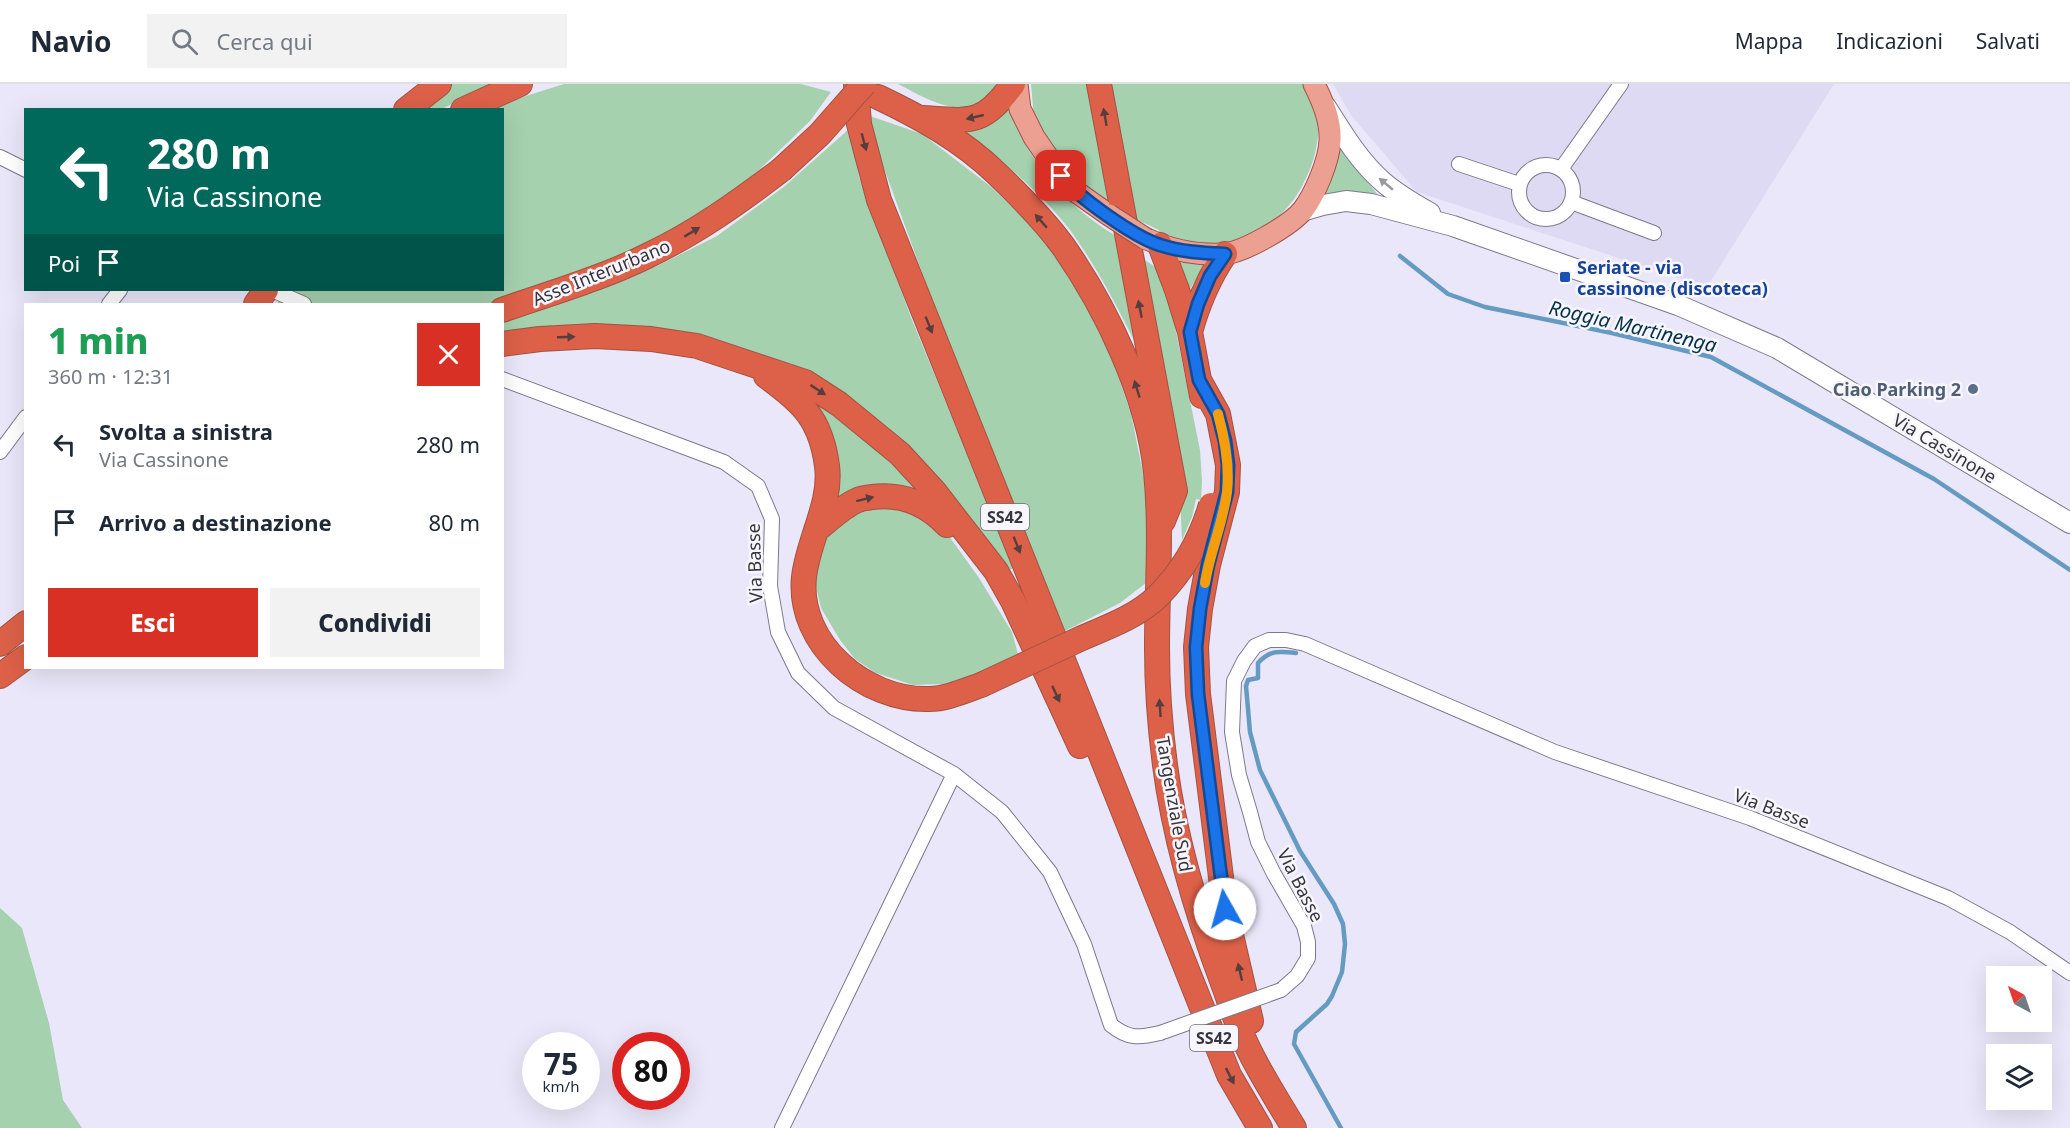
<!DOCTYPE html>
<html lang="it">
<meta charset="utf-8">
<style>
:root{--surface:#fff;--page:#f2f2f3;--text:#1f2937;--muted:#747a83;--line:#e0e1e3;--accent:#d93025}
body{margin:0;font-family:"Noto Sans",sans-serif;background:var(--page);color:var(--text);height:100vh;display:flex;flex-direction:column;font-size:22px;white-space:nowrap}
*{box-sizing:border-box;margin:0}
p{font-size:20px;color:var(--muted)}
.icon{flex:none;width:33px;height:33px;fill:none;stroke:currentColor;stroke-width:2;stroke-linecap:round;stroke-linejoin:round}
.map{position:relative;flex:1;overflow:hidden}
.details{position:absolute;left:24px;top:219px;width:480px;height:366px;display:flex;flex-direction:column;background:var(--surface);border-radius:0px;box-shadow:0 6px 24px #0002}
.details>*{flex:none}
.guide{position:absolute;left:24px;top:24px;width:480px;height:183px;border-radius:0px;box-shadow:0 6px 24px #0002;background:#00695c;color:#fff;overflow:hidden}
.needle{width:39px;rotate:320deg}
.buttons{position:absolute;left:1986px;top:882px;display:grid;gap:12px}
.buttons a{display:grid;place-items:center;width:66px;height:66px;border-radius:0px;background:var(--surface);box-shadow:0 6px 24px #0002;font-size:30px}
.speed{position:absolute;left:522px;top:948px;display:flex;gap:12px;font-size:30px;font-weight:700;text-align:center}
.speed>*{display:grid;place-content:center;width:78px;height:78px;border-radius:50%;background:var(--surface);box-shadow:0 6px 24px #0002;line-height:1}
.speed small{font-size:15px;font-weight:400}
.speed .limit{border:9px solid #d22;background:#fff;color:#111}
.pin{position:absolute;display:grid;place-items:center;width:51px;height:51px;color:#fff;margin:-26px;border-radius:12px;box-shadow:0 3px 9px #0006}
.me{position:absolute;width:66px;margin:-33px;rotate:353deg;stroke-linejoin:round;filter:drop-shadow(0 0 4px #0008)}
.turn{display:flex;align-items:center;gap:21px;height:126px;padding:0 24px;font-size:27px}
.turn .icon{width:78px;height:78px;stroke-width:2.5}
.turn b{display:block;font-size:42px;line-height:51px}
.then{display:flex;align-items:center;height:57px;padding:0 24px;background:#0003;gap:12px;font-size:22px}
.round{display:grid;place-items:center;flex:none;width:63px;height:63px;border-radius:0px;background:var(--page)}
.overview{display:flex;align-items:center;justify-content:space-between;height:102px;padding:0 24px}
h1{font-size:36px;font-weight:800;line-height:45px;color:#1e9e55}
.primary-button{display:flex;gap:12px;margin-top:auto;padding:12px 24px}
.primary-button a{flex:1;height:69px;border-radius:0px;background:var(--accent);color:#fff;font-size:24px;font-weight:800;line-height:69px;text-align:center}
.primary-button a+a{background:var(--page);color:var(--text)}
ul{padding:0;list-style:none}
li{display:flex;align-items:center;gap:18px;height:78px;padding:0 24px}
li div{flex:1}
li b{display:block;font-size:22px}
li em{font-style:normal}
header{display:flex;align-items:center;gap:36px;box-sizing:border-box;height:84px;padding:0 30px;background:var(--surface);border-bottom:2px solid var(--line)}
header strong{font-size:28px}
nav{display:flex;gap:33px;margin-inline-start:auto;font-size:21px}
.search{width:420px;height:54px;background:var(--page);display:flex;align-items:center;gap:15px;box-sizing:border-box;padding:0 21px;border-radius:0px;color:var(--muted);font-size:22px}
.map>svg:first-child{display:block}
.built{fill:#dedaf3}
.green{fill:#a5d1ae}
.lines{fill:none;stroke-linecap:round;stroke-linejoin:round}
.stream{stroke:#669bc1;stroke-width:4.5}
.street-casing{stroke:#7c798a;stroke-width:16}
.secondary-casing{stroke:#7c798a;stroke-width:22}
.primary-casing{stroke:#a35244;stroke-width:23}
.highway-casing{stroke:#a35244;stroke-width:26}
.street{stroke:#fff;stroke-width:14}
.secondary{stroke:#fff;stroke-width:20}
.primary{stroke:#eba091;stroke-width:21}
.highway{stroke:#dd6148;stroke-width:24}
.street-bridge-casing{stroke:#7c798a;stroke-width:16;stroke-linecap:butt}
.primary-bridge-casing{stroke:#a35244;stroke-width:23;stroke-linecap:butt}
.highway-bridge-casing{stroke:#a35244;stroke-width:26;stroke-linecap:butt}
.street-bridge{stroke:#fff;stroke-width:14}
.primary-bridge{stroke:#eba091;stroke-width:21}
.highway-bridge{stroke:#dd6148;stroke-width:24}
.oneway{fill:#573e3e}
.oneway2{fill:#9a9a9e}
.route-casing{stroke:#114b97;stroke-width:15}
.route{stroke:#1a73e8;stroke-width:10}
.slow{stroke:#f59e0b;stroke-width:10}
.transit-dot{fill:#1a4fb4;stroke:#f7f6fd;stroke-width:2}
.service-dot{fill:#5c6f8a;stroke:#f7f6fd;stroke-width:2}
.labels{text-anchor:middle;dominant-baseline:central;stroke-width:5;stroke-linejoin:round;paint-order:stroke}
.shield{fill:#f7f6fd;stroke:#706f76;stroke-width:1.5}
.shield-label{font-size:16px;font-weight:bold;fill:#36353c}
.transit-label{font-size:18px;font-weight:bold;fill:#164399;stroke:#f7f6fd;text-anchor:start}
.street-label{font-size:18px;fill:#36353c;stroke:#f7f6fd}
.service-label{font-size:18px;font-weight:bold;fill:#4e5e75;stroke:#f7f6fd;text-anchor:end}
.water-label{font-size:20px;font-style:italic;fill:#03304b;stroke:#f7f6fd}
</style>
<header>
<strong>Navio</strong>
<div class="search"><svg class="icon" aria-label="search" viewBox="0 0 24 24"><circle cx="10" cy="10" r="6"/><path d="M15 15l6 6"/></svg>Cerca qui</div>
<nav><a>Mappa</a><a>Indicazioni</a><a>Salvati</a></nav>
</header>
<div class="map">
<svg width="2070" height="1044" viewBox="0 0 2070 1044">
<rect width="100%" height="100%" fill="#eae7fa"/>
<path class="built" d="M1333,0H1834L1707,203L1417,108L1351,31Z"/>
<path class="green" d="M448,0H494L477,6L442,25L414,26Z
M564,0H801L831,8L810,37L758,87L719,119L668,150L604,180L499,220H277L285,206H502V26L493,25L510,17Z
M898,0H1000C996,5 992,10 987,14C962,37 923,13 898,0Z
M1031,0H1089L1110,121L1092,106L1073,95L1034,34Z
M1109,0H1306C1310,8 1315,17 1317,25C1321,50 1316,74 1305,96C1283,144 1236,166 1184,158C1176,156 1167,152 1158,150L1159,146L1133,134Z
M1009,21C1014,34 1019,48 1026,60C1046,100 1083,133 1121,155L1140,262L1133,254C1114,217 1095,180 1070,146C1039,106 999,74 958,44Z
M870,32L922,50L990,102L1044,153L1082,212L1104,251L1131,330L1147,409L1146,499L1120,519L1065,547L943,246L877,65Z
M850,44L859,93L912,236L1014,484L1003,488L985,452L925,383L709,254L641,242L559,241L503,249L502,236L573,214L657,182L717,152L785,102Z
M1337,60L1378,111L1344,108L1322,112Z
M1137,171L1157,184L1166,198L1200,366L1202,397L1201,416L1196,415L1192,433L1182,456L1179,387Z
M1169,171L1217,176C1203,187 1194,195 1187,212Z
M812,313L865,347L920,410L830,421Z
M913,421L944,445L979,494L1012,548L1018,570L971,593L942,600L913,601L876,589L855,575L840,556L821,524L814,494L819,462L833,443L859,423Z
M0,824L22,844L49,939L63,1016L82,1044H0Z"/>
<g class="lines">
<path class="stream" d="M1400,172L1448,210L1485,223L1612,249L1711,273L1934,395L2070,486
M1296,569C1279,567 1270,566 1258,579V594L1248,596L1246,602L1250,648L1260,686L1300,767L1334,820L1343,840L1345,860L1342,888L1332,912L1327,920L1296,948L1294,960L1341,1044"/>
<g class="street-casing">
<path id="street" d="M0,73L26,86
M1459,80L1519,100
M1519 108a27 27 0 1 1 54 0a27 27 0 1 1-54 0Z
M1561,85L1621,0
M1571,118L1654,149
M272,206L304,220
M109,220L120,206
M502,295L724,378L758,402L772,435L770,502L778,548L798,589L834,624L954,690L1002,728L1050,788L1084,860L1111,941C1128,955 1139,954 1160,949
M0,368L26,333
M1281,906L1297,892L1308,874V858L1304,842L1274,790L1258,758L1250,728L1239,691L1232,648L1234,597L1244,577L1255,562L1269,556H1286L1305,560L1555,668L1750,734L1948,814L2010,848L2070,889
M782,1044L954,690"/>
</g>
<g class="secondary-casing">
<path id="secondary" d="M1326,23C1343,50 1359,77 1383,98C1397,110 1414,120 1430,129
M1302,127L1323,121L1346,117L1371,120L1453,142L1678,221L1777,264L2070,439"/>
</g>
<g class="primary-casing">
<path id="primary" d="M1017,0L1020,25L1034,53L1051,78L1072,105L1109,131
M1147,155C1170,166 1198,171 1223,170C1243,169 1291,141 1303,126C1315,110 1329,77 1330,57C1331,37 1323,18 1314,0"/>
</g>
<g class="highway-casing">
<path id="highway" d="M856,0L859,40L879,116L1229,991L1260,1044
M1099,0L1175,407L1163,437
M878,13C920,33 962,56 996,89C1019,111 1044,136 1063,162C1107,225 1148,311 1156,388C1162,447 1157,505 1157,564C1157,603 1160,643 1165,681C1175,758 1197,830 1224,902C1232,924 1239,947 1250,968C1263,994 1279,1019 1294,1044
M406,26L439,0
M463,26L520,0
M922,34C971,37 982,42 1013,0
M1160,161L1177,206L1190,248L1202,312
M256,220L266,206
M502,226C551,209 603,194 649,171C697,148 739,118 781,86
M1190,248C1198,219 1208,195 1225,170
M502,260L540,255L595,252L651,255L697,262L805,298L839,320L900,370L934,407L996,487L1013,517L1080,662
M766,292C802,318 821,335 827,382C832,419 808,456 804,493C797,560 865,617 929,615C946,615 964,607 981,601
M1199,296L1218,330L1228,381L1227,408L1208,481L1200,525L1196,563L1198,610L1225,825L1251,937
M816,446C829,436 843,422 858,416C862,414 867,414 872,413C902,409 926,419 947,441
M0,560L26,539
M0,592L26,573"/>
</g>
<use href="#street" class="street"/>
<use href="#secondary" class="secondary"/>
<use href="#primary" class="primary"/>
<use href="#highway" class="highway"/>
<g class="street-bridge-casing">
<path id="street-bridge" d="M1160,949L1281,906"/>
</g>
<g class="primary-bridge-casing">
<path id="primary-bridge" d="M1109,131L1146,155"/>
</g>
<g class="highway-bridge-casing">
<path id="highway-bridge" d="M781,86L820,50L864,0
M981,601C1015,585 1048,570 1082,554C1108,543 1138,532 1158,512C1184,486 1201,455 1211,421"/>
</g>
<use href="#street-bridge" class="street-bridge"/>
<use href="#primary-bridge" class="primary-bridge"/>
<use href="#highway-bridge" class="highway-bridge"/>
</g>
<defs><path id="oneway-solid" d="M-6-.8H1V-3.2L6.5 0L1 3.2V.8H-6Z" transform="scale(1.5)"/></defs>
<g class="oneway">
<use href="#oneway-solid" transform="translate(975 33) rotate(167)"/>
<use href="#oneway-solid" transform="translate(1105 33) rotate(-100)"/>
<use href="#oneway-solid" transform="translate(864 58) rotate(75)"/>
<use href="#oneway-solid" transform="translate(1041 137) rotate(-131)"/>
<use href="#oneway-solid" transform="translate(692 148) rotate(-31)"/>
<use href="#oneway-solid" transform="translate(1140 225) rotate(-101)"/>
<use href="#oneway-solid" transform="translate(929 241) rotate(68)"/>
<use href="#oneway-solid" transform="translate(566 253) rotate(-2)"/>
<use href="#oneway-solid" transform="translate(1137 305) rotate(-107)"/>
<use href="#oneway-solid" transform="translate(818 306) rotate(33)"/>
<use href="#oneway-solid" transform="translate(865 415) rotate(-14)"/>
<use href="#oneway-solid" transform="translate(1017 461) rotate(68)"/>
<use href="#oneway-solid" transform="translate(1056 610) rotate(65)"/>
<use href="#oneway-solid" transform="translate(1160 624) rotate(-94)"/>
<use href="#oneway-solid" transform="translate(1240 888) rotate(-103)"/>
<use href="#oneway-solid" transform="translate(1230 992) rotate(63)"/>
</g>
<use class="oneway2" href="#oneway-solid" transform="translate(1386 100) rotate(-140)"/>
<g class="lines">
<g class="route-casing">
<path id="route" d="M1061,92C1078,113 1134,153 1160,161C1181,168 1203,169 1225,170L1210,192L1198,220L1190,248L1199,296L1218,330L1225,357L1228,381L1227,408L1208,481L1200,525L1196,563L1198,610L1225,825"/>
</g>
<use href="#route" class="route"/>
<path class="slow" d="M1205,499C1210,468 1223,439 1227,408C1230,382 1225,356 1218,330"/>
</g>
<rect class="transit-dot" x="1559" y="187" width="12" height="12" rx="3"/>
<circle class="service-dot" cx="1973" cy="305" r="6"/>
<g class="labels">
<g class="shield">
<rect x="981" y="420" width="48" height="26" rx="4.5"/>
<rect x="1190" y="941" width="48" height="26" rx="4.5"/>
</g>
<g class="shield-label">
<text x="1005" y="433">SS42</text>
<text x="1214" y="954">SS42</text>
</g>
<g class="transit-label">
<text x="1577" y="183">Seriate - via<tspan x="1577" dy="21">cassinone (discoteca)</tspan></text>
</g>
<g class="street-label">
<text transform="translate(601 188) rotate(-22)">Asse Interurbano</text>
<text transform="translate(1945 364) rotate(31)">Via Cassinone</text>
<text transform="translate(754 479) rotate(-92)">Via Basse</text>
<text transform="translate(1175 720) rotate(80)">Tangenziale Sud</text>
<text transform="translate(1772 724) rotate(21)">Via Basse</text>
<text transform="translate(1301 801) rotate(63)">Via Basse</text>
</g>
<g class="service-label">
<text x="1961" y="305">Ciao Parking 2</text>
</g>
<g class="water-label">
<text transform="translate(1633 242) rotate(13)">Roggia Martinenga</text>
</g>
</g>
</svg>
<div class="buttons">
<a><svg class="needle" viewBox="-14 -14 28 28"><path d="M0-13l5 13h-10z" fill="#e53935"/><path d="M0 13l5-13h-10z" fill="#747a83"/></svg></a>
<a><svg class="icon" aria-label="layers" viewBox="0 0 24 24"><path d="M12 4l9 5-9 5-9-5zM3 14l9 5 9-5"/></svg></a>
</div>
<div class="speed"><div>75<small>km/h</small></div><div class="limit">80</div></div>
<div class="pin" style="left:1061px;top:92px;background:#d93025"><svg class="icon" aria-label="arrive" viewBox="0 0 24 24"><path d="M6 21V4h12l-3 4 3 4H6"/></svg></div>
<svg class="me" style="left:1225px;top:825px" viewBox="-20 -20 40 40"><circle r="19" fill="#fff"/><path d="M0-13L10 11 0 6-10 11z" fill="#1a73e8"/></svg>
<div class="guide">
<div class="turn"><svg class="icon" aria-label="left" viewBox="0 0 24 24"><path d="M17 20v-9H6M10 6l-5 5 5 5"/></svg><div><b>280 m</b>Via Cassinone</div></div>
<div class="then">Poi<svg class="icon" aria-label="arrive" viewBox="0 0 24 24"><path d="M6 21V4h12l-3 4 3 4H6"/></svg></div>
</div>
<section class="details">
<div class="overview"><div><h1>1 min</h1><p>360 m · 12:31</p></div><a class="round" style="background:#d93025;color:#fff"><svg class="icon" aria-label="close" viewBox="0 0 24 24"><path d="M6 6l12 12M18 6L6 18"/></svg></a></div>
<ul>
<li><svg class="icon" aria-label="left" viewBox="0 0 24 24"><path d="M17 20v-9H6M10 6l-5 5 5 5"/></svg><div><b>Svolta a sinistra</b><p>Via Cassinone</p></div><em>280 m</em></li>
<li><svg class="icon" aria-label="arrive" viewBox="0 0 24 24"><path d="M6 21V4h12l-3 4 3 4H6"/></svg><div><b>Arrivo a destinazione</b></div><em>80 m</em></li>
</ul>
<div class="primary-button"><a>Esci</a><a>Condividi</a></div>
</section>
</div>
